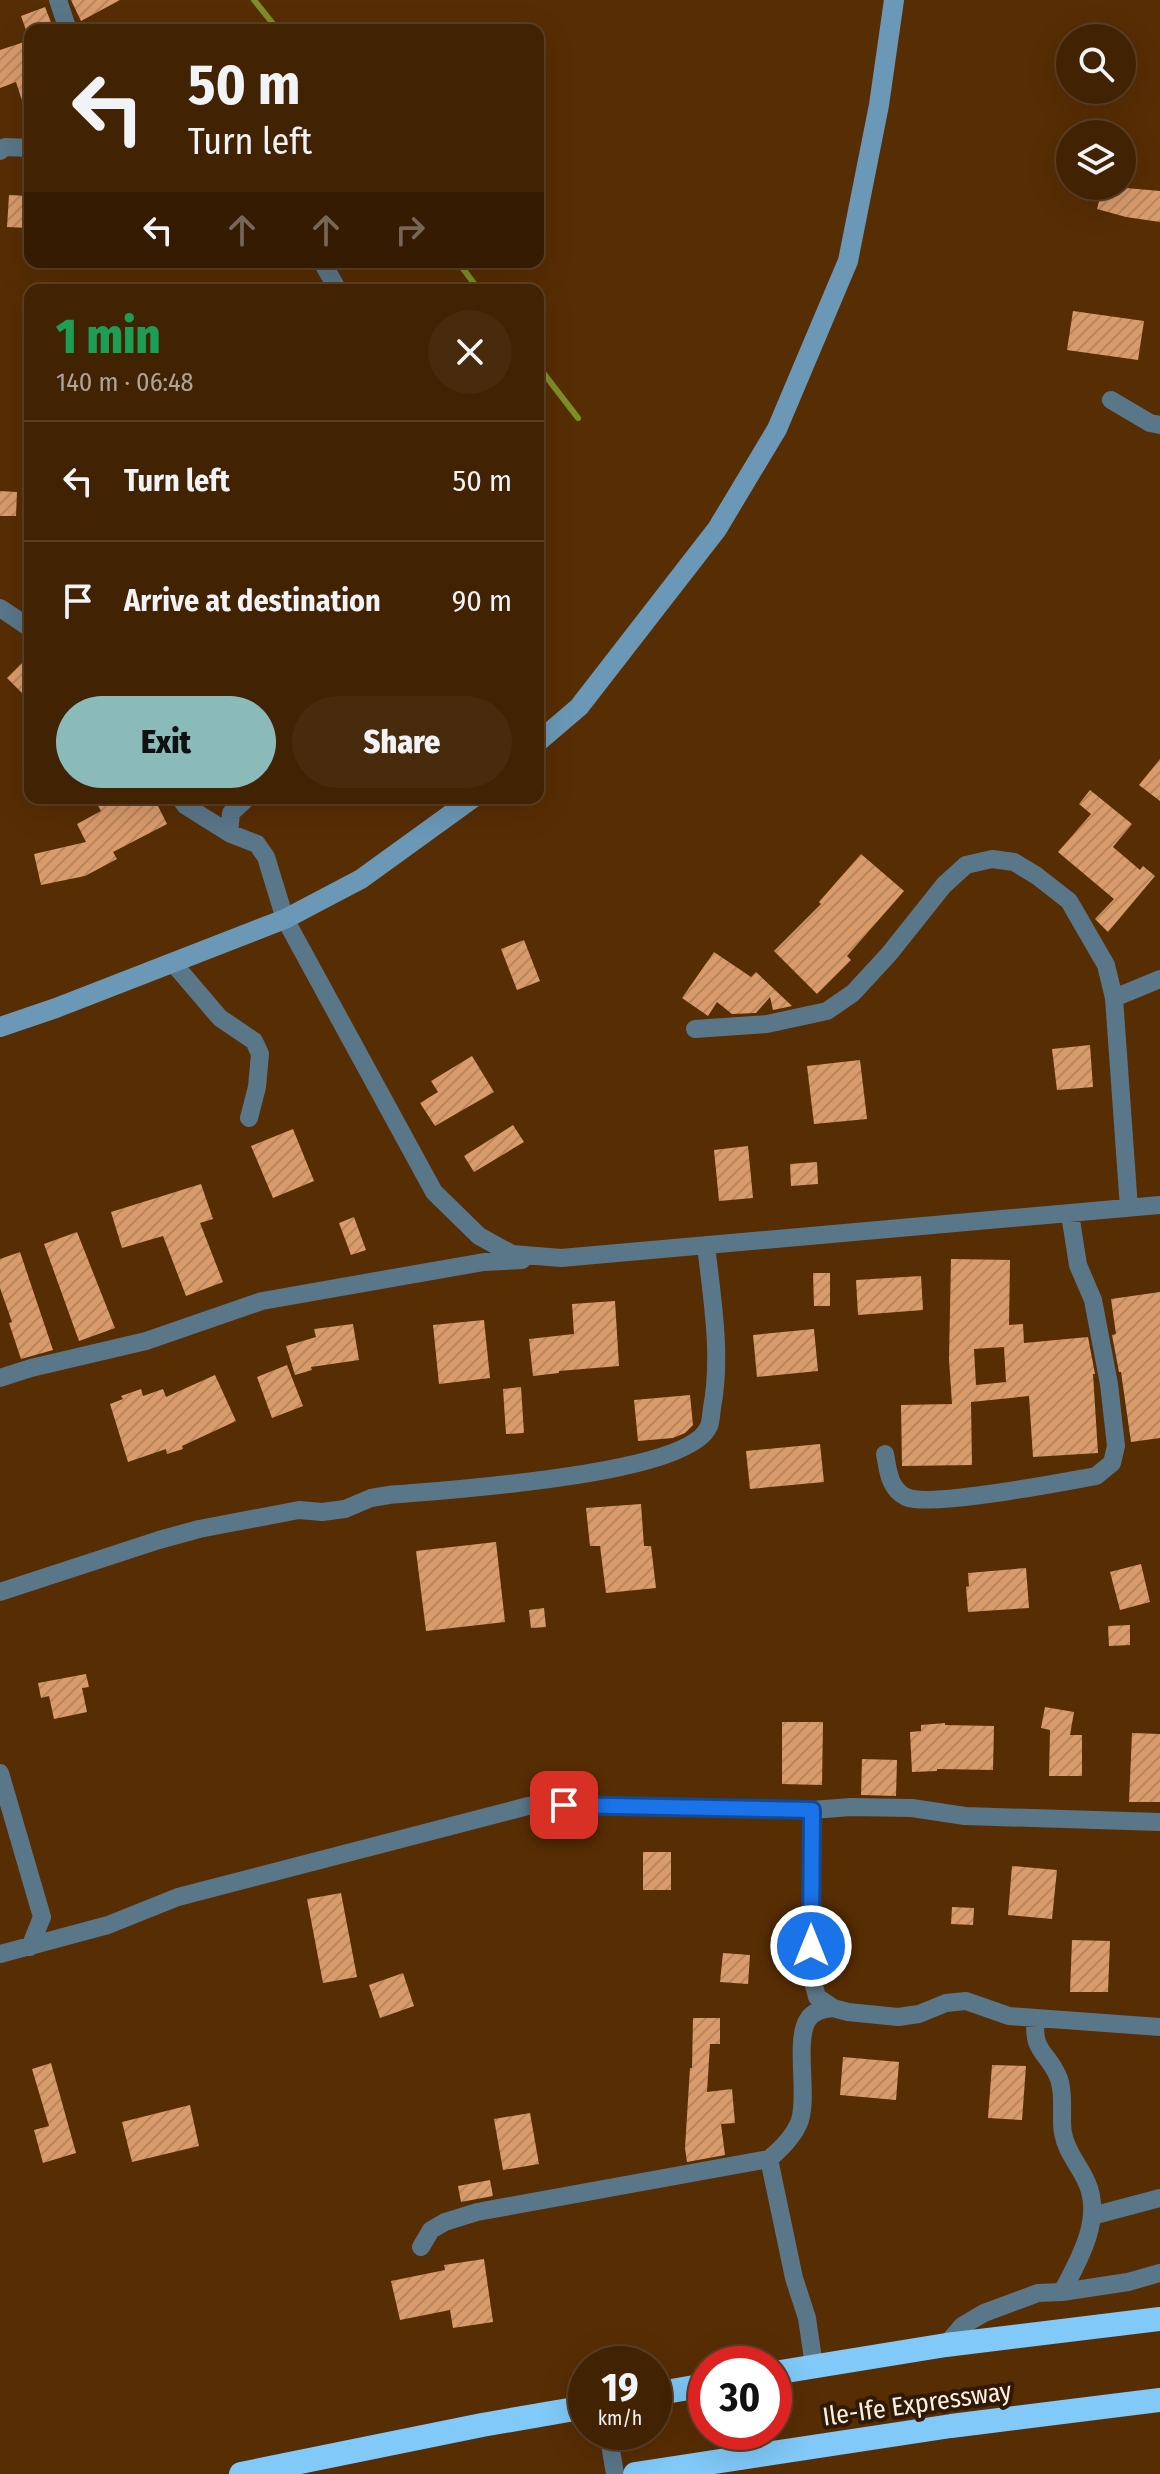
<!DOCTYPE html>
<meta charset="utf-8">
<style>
:root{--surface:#412203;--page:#482a0d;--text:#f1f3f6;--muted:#aea49a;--line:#5a3f25;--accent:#8bbbb9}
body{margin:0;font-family:"Fira Sans Condensed",sans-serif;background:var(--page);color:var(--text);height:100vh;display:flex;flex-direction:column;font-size:30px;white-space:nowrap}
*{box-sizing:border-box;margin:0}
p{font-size:26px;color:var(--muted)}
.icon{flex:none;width:44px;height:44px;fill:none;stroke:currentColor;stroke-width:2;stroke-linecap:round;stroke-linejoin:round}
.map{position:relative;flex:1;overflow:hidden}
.sheet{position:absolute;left:24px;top:284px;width:520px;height:520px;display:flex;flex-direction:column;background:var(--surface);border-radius:16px;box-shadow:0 8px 32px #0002,0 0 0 2px var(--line)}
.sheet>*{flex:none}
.guide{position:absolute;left:24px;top:24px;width:520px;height:244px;border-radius:16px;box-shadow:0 8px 32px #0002,0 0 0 2px var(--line);background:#412203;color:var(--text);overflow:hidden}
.buttons{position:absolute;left:1056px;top:24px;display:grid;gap:16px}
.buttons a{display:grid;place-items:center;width:80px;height:80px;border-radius:50%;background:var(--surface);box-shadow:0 8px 32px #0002,0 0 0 2px var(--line);font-size:40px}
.speed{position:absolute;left:568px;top:2346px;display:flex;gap:16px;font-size:40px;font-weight:700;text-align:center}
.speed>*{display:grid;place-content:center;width:104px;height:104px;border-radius:50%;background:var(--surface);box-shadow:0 8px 32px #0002,0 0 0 2px var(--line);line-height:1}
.speed small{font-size:20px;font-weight:400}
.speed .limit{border:12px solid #d22;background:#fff;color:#111}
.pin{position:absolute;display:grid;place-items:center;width:68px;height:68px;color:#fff;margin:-34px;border-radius:16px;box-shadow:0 4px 12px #0006}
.me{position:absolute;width:88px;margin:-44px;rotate:0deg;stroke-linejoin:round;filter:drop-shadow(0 0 6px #0008)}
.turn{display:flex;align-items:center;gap:28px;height:168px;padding:0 32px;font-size:36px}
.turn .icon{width:104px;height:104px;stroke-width:2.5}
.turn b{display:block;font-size:56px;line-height:68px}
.lanes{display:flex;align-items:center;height:76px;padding:0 32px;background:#0003;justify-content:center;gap:40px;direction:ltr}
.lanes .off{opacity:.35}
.round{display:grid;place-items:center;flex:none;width:84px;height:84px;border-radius:42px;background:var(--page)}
.overview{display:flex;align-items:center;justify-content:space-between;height:136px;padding:0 32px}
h1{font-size:48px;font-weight:800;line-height:60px;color:#1e9e55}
.button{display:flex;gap:16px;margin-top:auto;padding:16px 32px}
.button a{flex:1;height:92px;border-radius:48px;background:var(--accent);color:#111;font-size:32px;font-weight:800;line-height:92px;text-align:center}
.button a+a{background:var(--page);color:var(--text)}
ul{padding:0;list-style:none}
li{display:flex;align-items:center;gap:24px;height:120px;padding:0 32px;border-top:2px solid var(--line)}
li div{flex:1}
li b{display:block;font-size:30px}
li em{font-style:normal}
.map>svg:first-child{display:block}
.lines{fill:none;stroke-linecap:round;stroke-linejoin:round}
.stream{stroke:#7e8e28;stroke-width:6}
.building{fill:url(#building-hatch);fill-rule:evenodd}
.street{stroke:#5a7689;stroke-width:18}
.secondary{stroke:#6a98b6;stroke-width:20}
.highway{stroke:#80c9f8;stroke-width:24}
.route-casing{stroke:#114b97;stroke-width:20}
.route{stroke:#1a73e8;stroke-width:14}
.labels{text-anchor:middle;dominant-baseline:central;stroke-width:8;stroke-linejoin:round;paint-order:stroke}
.street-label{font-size:26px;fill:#fcefe5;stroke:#311a05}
</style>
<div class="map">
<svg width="1160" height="2474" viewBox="0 0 1160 2474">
<defs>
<pattern id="building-hatch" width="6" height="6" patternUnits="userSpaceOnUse" patternTransform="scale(2)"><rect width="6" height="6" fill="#da9b6a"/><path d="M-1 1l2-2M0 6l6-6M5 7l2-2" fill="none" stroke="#b68661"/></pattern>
</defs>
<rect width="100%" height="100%" fill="#572d04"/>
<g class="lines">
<path class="stream" d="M254,0L278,30
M458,262L479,290
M538,366L578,418"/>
</g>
<path class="building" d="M71,0H120L81,21Z
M45,7L54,30H26L21,16Z
M30,40V115L27,116L16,82L0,88V50Z
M1103,186L1160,191V222L1126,217L1097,209Z
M9,195L30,196V228L7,227Z
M1073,311L1144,321L1138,360L1067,350Z
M0,491L17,492L16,516H0Z
M30,655V701L7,678Z
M1160,759V801L1139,785Z
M1090,790L1132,824L1113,847L1140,870L1143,866L1155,876L1108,932L1095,919L1114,899L1058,852L1091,814L1079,804Z
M94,798H154L167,824L113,852L117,859L85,876L41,885L34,854L86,842L77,824L101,811Z
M861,854L904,891L847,956L851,960L817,994L774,951L821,904L819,902Z
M524,940L540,981L517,990L501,949Z
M714,952L751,977L756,972L792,1006L773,1010L770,997L756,1013L732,1014L717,1002L708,1016L682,998Z
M1090,1045L1093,1087L1057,1090L1052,1049Z
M472,1056L494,1092L435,1126L420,1103L438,1092L431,1081Z
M860,1060L867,1119L814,1124L807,1066Z
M513,1125L524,1142L474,1172L464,1156Z
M293,1129L314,1181L273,1198L251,1146Z
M748,1146L753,1198L719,1201L714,1150Z
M817,1162L818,1184L791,1186L790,1164Z
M201,1184L213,1219L200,1223L223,1282L186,1296L163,1236L122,1248L111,1212Z
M354,1217L366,1250L351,1255L339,1223Z
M77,1232L115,1328L79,1341L44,1244Z
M20,1252L53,1350L21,1359L9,1323L12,1322L0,1288V1259Z
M951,1259L1010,1260L1009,1325L1023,1324L1024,1343L1088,1337L1095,1374H1093L1098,1453L1033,1457L1029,1396L971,1402L972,1465L902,1466L901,1405L952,1404L949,1359ZM1004,1347L1006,1382L976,1385L974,1349Z
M813,1273H830V1306H814Z
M921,1276L923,1310L858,1315L856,1280Z
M1160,1292V1438L1131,1442L1121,1372H1119L1112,1335L1116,1334L1111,1299Z
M615,1301L619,1366L559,1371V1373L533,1376L529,1339L574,1334L572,1304Z
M484,1320L490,1378L439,1384L433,1325Z
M353,1324L359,1360L311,1367L312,1370L295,1375L286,1346L316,1337L314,1329Z
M814,1329L818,1371L757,1377L753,1335Z
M287,1365L303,1406L272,1418L257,1377Z
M215,1375L236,1421L182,1446L183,1449L167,1454L166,1449L128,1462L110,1404L123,1399L121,1396L141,1389L143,1396L163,1389L166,1397Z
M521,1387L524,1433L506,1434L503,1389Z
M690,1395L693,1425L685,1433L673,1438L638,1441L634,1400Z
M820,1444L824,1482L750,1489L746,1451Z
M641,1504L644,1546H651L656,1588L606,1593L600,1546H590L586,1508Z
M496,1542L505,1622L426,1631L416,1551Z
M1141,1564L1150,1602L1120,1610L1110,1572Z
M1026,1568L1029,1608L968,1612L966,1587L969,1586L968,1573Z
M544,1608L546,1627L531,1628L529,1610Z
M1130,1625V1645L1109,1646L1108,1626Z
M86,1674L89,1687L82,1688L87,1712L54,1719L49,1696L41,1698L38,1683Z
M1045,1707L1074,1712L1070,1735H1082V1776H1049L1050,1730L1041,1728Z
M782,1722H823L822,1785L782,1784Z
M945,1723V1725L994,1726L993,1770L937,1769V1771L912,1772L910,1732L921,1731V1725Z
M1132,1733L1160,1734V1802H1129Z
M862,1759L897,1760L896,1796L861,1795Z
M643,1852H671V1890H643Z
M1012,1866L1057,1870L1052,1919L1008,1915Z
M341,1893L357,1977L323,1983L307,1899Z
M952,1907L974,1908L973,1925L951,1924Z
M1072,1940L1110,1941L1108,1992H1070Z
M723,1953L750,1955L748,1984L720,1982Z
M403,1973L414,2006L380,2018L369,1985Z
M693,2018H720V2044H710L707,2092L732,2089L735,2123L721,2124L725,2155L687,2162L685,2148L690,2068H692Z
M843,2057L899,2062L896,2100L840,2095Z
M51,2063L76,2153L43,2163L34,2130L49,2126L32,2069Z
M992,2065L1026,2066L1022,2120L988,2118Z
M190,2105L199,2146L132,2162L122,2122Z
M530,2113L539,2164L503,2170L494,2119Z
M490,2180L493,2196L461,2202L458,2186Z
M484,2259L493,2322L453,2328L450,2310L400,2320L391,2281L445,2270L444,2265Z"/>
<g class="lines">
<path class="street" d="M58,0L68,30
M0,151L5,147L30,148
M322,262L338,290
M1111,400L1150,423L1160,425
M0,608L30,628
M180,798L186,806L229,833L257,844L266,857L285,919L434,1192L479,1236L512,1254L561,1258L1160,1205
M229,833L231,813L247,798
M173,963L220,1018L254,1041L260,1054L257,1087L249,1118
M1114,998L1160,979
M695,1029L767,1024L827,1011L853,993L889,954L944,885L966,865L992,859L1014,862L1037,876L1069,901L1106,965L1114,998L1129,1208
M0,1378L31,1368L146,1341L262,1301L484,1262L522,1260
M885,1454C888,1470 889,1489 906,1497C930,1508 1062,1482 1096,1476L1112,1463L1116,1446L1109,1384L1093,1300L1078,1265L1070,1214
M0,1592L159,1540L199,1529L299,1510L322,1512L345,1509L371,1498L389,1495C443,1490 689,1476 709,1426C711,1421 711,1414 712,1408C722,1355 712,1299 706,1245
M0,1773L42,1917L30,1947
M812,1810L811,1974L817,1997L833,2008L848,2012L898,2017L919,2014L946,2003L966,2001L1009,2016L1160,2027
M0,1954L108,1925L178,1897L528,1806L564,1805L812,1810L851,1807L912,1808L965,1816L1160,1822
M1036,2018C1031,2053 1049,2052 1059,2079C1065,2096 1060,2116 1063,2133C1066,2152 1080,2166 1087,2183C1103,2219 1079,2260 1062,2292
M769,2159L794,2278L807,2318L814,2366
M1092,2216L1160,2198
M421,2247L431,2230L445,2222L477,2212L769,2159C781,2149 795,2135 800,2120C808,2095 795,2043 807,2021C812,2011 823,2009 833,2008
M946,2345L962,2326L984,2313L1038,2293L1062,2292L1128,2282L1160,2273
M608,2432L615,2474"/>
<path class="secondary" d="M538,742L579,707L717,529L777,429L848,261L879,105L894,0
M0,1027L56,1008L285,919L361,879L473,798"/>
<path class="highway" d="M774,2373L946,2345L1160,2319
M654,2394L706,2385
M241,2474L482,2425L586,2407
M635,2474L951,2426L1160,2400"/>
</g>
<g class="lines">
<g class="route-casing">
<path id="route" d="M564,1805L812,1810L811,1946"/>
</g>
<use href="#route" class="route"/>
</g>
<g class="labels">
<g class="street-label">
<text transform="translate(917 2404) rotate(-8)">Ile-Ife Expressway</text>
</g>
</g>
</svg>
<div class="buttons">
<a><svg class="icon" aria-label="search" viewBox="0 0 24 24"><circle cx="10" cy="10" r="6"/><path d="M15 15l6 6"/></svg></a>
<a><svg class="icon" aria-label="layers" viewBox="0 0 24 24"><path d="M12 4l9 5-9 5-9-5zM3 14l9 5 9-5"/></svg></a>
</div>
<div class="speed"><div>19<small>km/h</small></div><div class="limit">30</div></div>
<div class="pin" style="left:564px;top:1805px;background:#d93025"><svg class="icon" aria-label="arrive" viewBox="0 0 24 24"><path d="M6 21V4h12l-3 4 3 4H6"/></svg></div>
<svg class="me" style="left:811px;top:1946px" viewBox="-20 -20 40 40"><circle r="17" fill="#1a73e8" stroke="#fff" stroke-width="3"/><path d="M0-11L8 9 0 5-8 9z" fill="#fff"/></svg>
<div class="guide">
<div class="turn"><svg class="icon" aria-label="left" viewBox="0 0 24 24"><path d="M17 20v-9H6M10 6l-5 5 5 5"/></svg><div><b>50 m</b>Turn left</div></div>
<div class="lanes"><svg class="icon" aria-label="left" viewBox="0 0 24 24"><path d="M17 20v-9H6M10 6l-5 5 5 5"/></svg><svg class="icon off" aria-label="ahead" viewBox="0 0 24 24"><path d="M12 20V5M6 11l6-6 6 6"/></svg><svg class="icon off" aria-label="ahead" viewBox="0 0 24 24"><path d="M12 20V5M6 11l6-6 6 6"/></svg><svg class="icon off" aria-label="right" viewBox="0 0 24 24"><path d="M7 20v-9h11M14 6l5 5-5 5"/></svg></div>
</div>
<section class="sheet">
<div class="overview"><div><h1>1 min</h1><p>140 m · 06:48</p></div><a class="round"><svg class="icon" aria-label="close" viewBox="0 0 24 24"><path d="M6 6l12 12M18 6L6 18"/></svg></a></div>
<ul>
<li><svg class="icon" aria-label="left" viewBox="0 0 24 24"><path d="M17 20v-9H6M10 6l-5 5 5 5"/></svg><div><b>Turn left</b></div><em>50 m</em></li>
<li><svg class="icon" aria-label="arrive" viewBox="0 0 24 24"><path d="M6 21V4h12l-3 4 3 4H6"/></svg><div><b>Arrive at destination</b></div><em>90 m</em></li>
</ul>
<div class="button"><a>Exit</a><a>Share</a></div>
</section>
</div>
